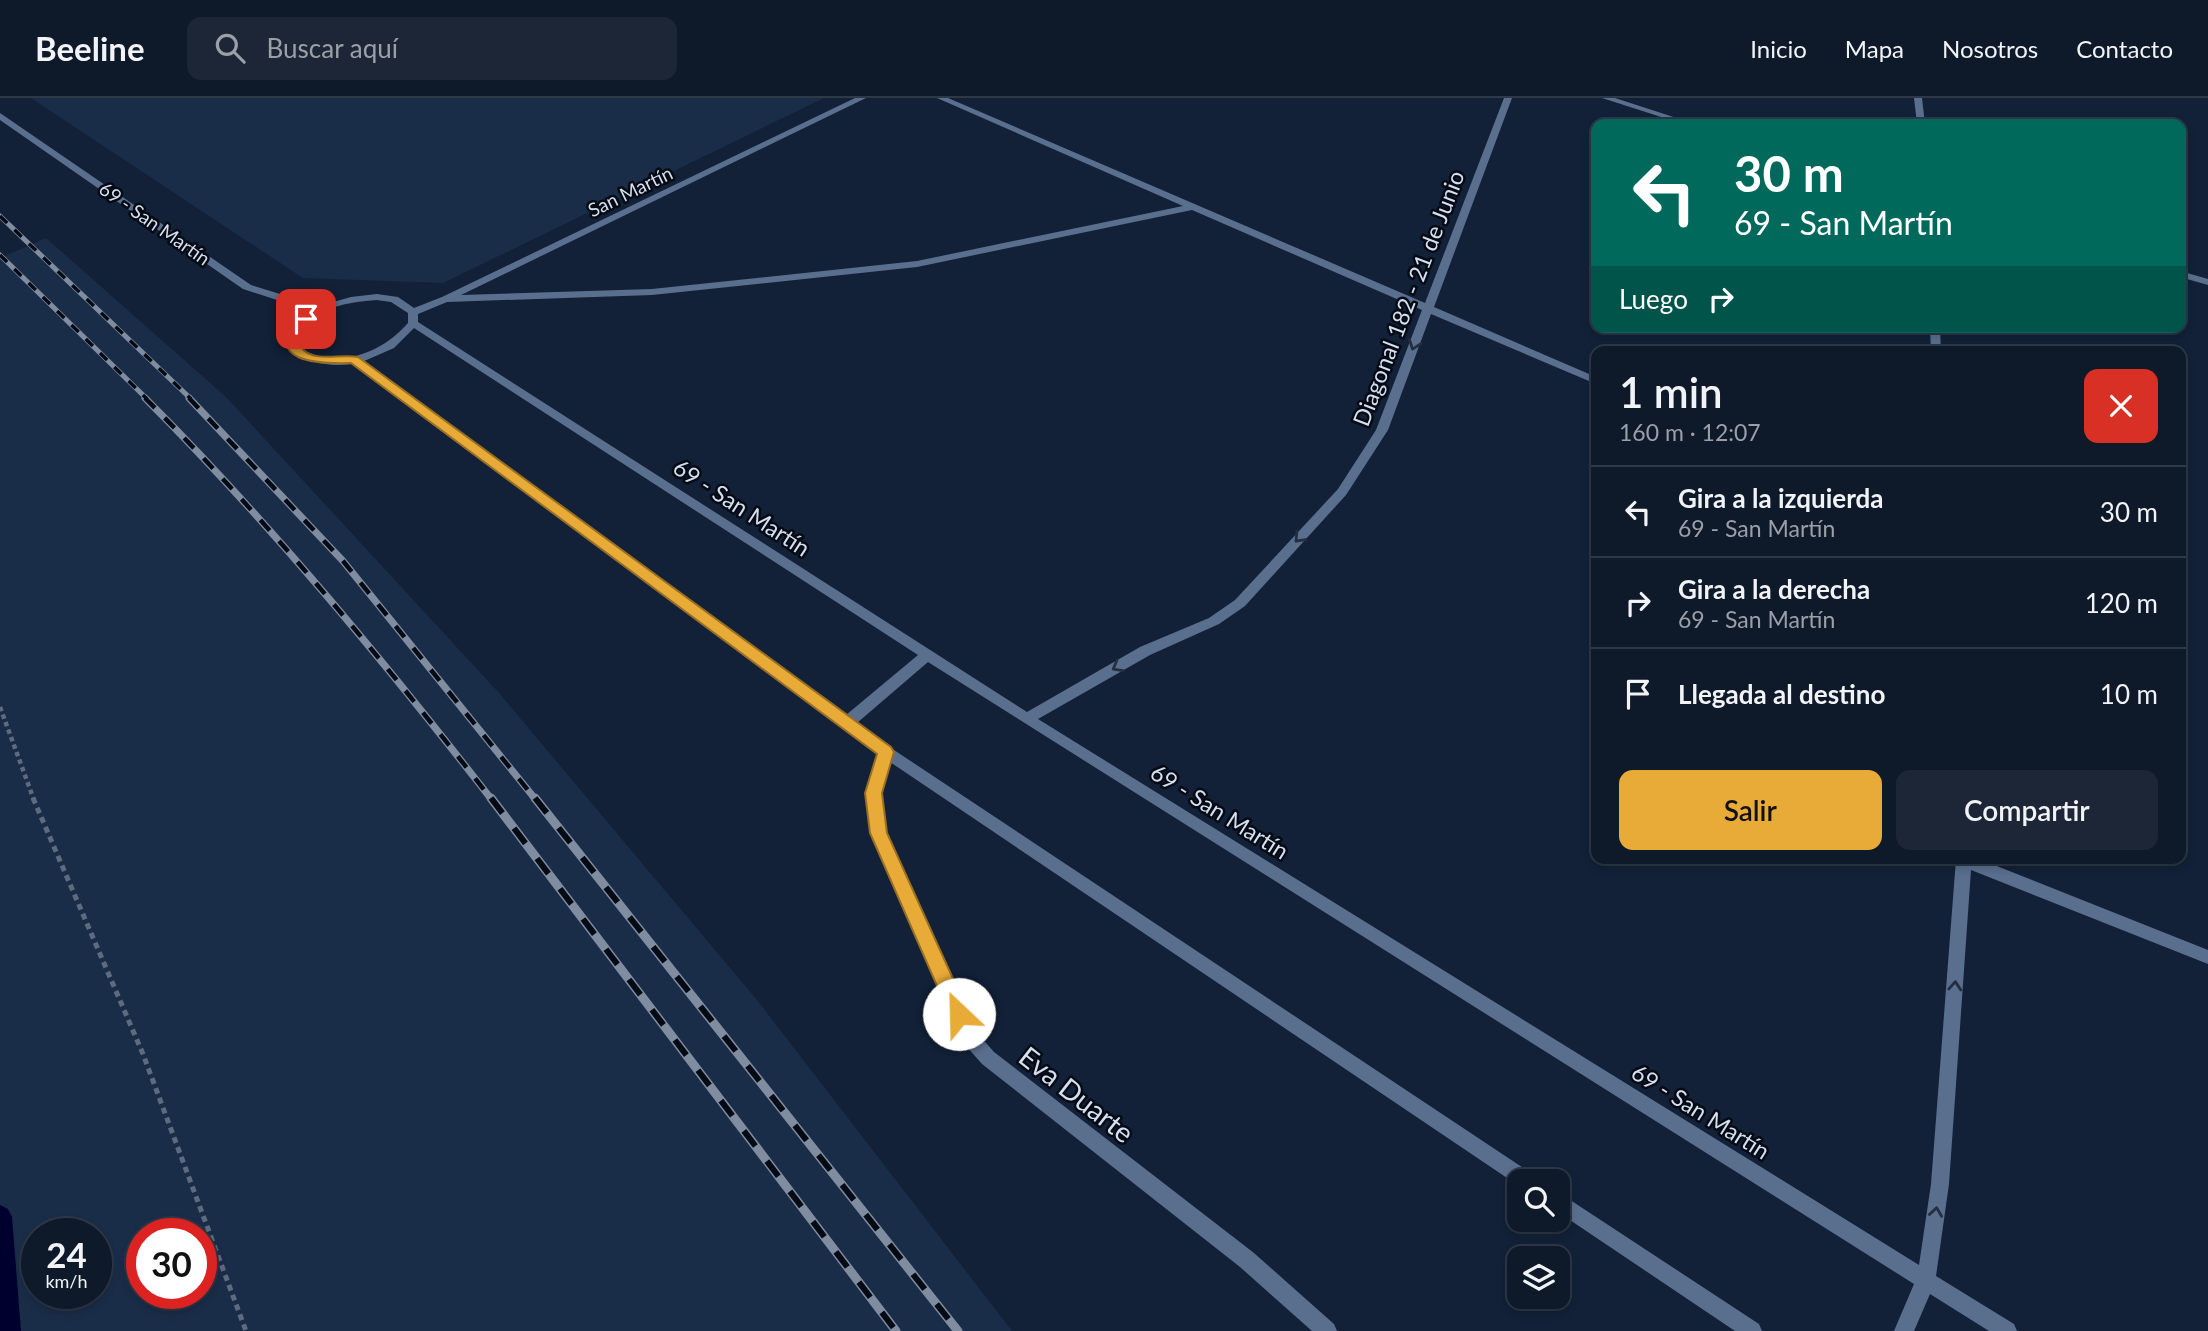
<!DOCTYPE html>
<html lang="es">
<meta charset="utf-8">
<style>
:root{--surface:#0e192a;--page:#1c2636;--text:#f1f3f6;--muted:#9ba0a8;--line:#2e3847;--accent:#e9ab38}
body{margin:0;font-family:Lato,sans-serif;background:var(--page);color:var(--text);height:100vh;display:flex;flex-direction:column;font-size:26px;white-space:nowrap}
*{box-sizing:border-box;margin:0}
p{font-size:23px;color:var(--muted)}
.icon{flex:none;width:38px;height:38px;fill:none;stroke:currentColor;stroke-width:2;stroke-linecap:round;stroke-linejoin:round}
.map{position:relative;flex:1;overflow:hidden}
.drawer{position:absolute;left:1591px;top:248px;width:595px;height:518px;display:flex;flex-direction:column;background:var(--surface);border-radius:14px;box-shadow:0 4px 10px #0003,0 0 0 2px var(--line)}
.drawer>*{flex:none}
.top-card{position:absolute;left:1591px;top:21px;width:595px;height:214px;border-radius:14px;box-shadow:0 4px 10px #0003,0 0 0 2px var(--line);background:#00695c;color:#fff;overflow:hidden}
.tools{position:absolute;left:1507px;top:1071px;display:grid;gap:14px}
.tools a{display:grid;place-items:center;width:63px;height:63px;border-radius:14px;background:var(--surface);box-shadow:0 4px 10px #0003,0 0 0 2px var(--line);font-size:35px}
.speed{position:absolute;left:21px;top:1120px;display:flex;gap:14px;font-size:35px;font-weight:700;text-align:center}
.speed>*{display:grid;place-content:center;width:91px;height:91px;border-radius:50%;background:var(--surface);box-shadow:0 4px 10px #0003,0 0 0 2px var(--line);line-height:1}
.speed small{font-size:18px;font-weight:400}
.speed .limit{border:10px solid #d22;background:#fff;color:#111}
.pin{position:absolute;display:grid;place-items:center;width:60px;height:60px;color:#fff;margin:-30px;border-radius:14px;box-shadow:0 4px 10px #0006}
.me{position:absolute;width:77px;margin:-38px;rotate:336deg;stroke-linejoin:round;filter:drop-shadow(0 0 5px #0008)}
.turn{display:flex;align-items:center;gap:24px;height:147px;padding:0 28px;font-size:32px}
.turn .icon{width:91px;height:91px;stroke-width:2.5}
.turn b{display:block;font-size:49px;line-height:60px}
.then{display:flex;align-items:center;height:66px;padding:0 28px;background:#0003;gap:14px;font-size:26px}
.round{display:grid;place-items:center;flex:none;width:74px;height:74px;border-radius:14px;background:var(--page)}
.summary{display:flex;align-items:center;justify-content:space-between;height:119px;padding:0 28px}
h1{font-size:42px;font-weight:600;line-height:52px}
.primary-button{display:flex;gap:14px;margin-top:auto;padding:14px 28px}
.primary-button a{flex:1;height:80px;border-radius:14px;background:var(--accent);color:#111;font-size:28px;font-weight:600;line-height:80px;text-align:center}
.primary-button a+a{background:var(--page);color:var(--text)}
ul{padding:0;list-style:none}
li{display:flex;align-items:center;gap:21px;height:91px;padding:0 28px;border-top:2px solid var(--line)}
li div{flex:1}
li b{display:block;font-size:26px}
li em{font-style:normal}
header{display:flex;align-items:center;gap:42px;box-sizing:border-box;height:98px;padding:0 35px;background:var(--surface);border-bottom:2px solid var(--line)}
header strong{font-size:33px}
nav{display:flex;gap:38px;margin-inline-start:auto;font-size:24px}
.search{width:490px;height:63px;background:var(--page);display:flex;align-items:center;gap:18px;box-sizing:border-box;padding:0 24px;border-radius:14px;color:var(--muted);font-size:26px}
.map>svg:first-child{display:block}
.built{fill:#1a2d48;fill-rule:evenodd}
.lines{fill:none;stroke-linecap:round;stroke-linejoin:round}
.stream{fill:#00002e;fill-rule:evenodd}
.path-far1{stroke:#5e6b7f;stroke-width:4.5;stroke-dasharray:4.5 3.5;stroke-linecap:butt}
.path{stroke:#5e6b7f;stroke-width:5;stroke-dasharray:6 4.5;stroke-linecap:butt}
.minor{fill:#5a6f8e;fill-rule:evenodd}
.rail-far2-casing{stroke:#808c9f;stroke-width:5}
.rail-far1-casing{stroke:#808c9f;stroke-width:7}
.rail-casing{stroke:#808c9f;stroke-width:9}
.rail-far2{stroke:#050b15;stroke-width:3.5;stroke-dasharray:10;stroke-linecap:butt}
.rail-far1{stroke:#050b15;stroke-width:4.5;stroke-dasharray:14;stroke-linecap:butt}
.rail{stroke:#050b15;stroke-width:6;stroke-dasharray:19;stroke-linecap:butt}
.oneway{stroke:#232e3f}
.route{fill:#e9ab38;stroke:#976f24;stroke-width:2}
.labels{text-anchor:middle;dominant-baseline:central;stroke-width:5;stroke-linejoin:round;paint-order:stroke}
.far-street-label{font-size:19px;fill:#d5dfef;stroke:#050b15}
.street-label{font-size:23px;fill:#d5dfef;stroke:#050b15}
.near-street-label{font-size:28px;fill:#d5dfef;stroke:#050b15}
</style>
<header>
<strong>Beeline</strong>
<div class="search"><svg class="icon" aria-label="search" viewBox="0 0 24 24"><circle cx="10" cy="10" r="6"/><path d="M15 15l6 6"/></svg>Buscar aquí</div>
<nav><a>Inicio</a><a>Mapa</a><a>Nosotros</a><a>Contacto</a></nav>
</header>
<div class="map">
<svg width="2208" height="1233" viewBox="0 0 2208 1233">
<rect width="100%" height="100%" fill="#122138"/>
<path class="built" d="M31,0H824L443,185L303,180Z
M46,140L226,299L499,595L757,902L1012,1233H0V160ZM37,1136H96V1195H37ZM142,1136H201V1195H142Z"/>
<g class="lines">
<path class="stream" d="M0,1107L8,1111L12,1119L21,1233H0Z"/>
<path class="path-far1" d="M0,609L34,702"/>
<path class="path" d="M33,700L143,956L246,1233"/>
<path class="minor" d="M855,0H866L461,197L652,191L917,163L1183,108L937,0H948L1425,205L1504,0H1512L1434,209L1596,279V286L1431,216L1388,332L1346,397L1245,508L1219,526L1150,557L1038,621L1919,1167L1931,1086L1956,761H1979L2208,852V866L1971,772L1949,1086L1936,1178L2014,1226L2017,1233H1989L1930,1196L1914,1233H1894L1914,1186L928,564L857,625L891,650L1534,1077L1537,1083H1519V1088L890,664L881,695L886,735L979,937L994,954L1254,1155L1334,1226L1337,1233H1312L1240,1169L982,966L967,949L870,735L867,695L878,656L351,266C329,269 310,265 291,253C286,236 295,221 311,213L243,191L0,22V15L251,187L319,208L351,199L377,196L398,199L414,210L442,199ZM1192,112L1422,212L1376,332L1338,391L1235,502L1209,520L1140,549L1027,614L418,224V216L447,204L652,197L917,169ZM377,202L391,204L408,215V225C381,256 337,272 300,250C299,211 347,204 377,202ZM414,230L918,557L846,617L362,264L394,250Z
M1602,0H1615L1695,26H1683Z
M1914,0H1922L1925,26H1917Z
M2180,173L2208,181V187L2180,179Z
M1930,229H1940L1941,254H1931Z
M1558,1094L1759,1226L1762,1233H1735L1558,1114Z"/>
<g class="rail-far2-casing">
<path id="rail-far2" d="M0,118L191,301
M0,157L147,301"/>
</g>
<g class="rail-far1-casing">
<path id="rail-far1" d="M145,300C270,425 383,562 492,702
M189,300L343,463L536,702"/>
</g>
<g class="rail-casing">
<path id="rail" d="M491,700L896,1233
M535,700L958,1233"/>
</g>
<use href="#rail-far2" class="rail-far2"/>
<use href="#rail-far1" class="rail-far1"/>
<use href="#rail" class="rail"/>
</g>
<defs><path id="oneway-chevron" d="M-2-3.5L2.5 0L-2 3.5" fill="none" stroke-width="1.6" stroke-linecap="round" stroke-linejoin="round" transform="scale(1.75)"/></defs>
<g class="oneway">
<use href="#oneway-chevron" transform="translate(1414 247) rotate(110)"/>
<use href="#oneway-chevron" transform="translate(1299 440) rotate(133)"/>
<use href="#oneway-chevron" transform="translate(1117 569) rotate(150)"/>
<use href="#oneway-chevron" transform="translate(1955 888) rotate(-86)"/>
<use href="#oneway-chevron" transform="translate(1936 1114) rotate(-82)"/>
</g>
<path class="route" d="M301,219L311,221L298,242C305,268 338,255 358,259L891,649L894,654L882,695L887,735L969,916L966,922L959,924L952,922L870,735L865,695L877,656L351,265C319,266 260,264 301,219Z"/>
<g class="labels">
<g class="far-street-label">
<text transform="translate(630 93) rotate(-26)">San Martín</text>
<text transform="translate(155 125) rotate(35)">69 - San Martín</text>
</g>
<g class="street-label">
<text transform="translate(1408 200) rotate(-69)">Diagonal 182 - 21 de Junio</text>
<text transform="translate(742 409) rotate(33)">69 - San Martín</text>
<text transform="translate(1220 713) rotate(32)">69 - San Martín</text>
<text transform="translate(1701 1013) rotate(32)">69 - San Martín</text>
</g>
<g class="near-street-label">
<text transform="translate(1077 996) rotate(38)">Eva Duarte</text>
</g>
</g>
</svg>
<div class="tools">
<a><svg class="icon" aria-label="search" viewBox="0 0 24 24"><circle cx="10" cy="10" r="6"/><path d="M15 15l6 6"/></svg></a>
<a><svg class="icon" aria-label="layers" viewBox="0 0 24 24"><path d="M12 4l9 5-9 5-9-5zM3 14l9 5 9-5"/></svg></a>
</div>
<div class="speed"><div>24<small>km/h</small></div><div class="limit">30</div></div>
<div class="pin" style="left:306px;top:221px;background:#d93025"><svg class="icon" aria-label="arrive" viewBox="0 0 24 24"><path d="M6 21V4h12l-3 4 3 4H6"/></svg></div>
<svg class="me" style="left:959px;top:916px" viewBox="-20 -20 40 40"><circle r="19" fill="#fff"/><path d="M0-13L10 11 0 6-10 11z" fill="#e9ab38"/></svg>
<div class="top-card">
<div class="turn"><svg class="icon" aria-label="left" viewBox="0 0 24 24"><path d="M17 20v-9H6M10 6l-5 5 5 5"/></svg><div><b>30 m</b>69 - San Martín</div></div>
<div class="then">Luego<svg class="icon" aria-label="right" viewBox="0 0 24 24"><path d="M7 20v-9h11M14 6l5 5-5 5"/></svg></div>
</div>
<section class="drawer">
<div class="summary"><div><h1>1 min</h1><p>160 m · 12:07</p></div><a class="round" style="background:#d93025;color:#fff"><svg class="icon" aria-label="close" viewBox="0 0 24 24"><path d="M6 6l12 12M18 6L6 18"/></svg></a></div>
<ul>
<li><svg class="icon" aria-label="left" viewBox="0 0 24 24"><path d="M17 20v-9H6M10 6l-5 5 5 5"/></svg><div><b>Gira a la izquierda</b><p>69 - San Martín</p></div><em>30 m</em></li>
<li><svg class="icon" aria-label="right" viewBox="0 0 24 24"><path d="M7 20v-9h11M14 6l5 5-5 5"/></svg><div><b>Gira a la derecha</b><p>69 - San Martín</p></div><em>120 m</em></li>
<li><svg class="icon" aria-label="arrive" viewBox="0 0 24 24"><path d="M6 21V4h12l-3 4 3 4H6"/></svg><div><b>Llegada al destino</b></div><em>10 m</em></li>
</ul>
<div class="primary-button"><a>Salir</a><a>Compartir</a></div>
</section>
</div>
